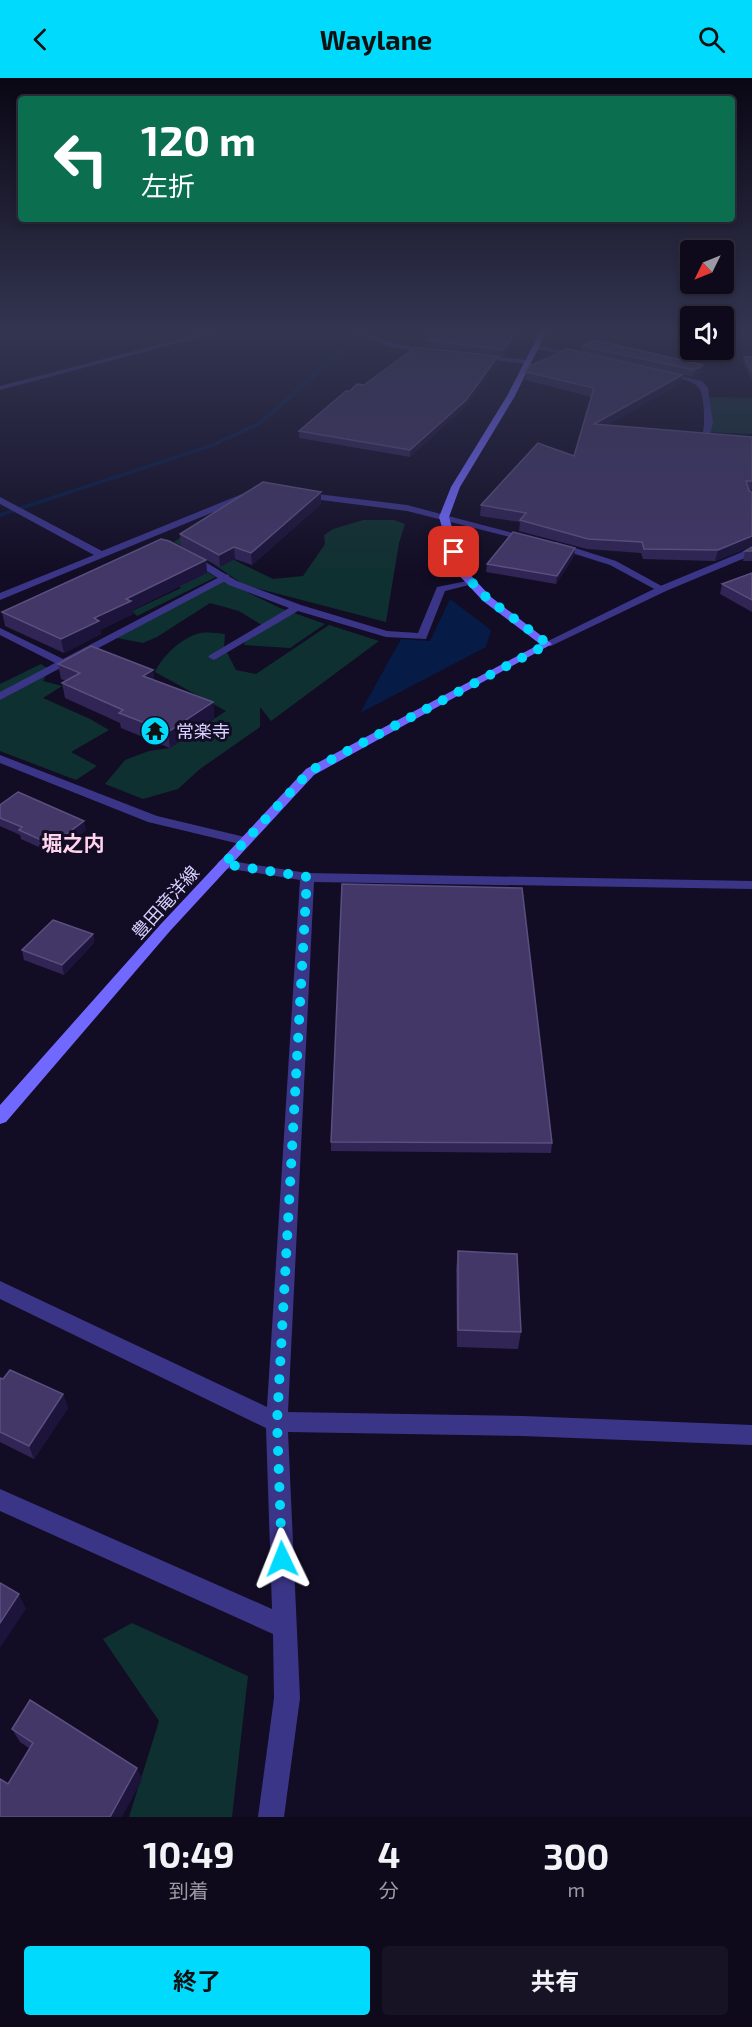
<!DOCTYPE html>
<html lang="ja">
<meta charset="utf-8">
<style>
:root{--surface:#0e0a1c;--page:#171325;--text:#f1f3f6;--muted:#9b9aa3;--line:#2e2b3b;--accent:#00dafc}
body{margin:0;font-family:"Exo 2","Noto Sans JP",sans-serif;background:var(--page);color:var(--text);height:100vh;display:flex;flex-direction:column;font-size:22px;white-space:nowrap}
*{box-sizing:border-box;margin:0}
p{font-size:20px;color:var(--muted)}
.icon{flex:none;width:33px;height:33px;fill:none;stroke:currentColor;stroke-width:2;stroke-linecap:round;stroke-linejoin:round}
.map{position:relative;height:1739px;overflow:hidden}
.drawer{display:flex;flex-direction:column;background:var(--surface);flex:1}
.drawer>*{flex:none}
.top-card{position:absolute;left:18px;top:18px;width:717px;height:126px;border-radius:6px;box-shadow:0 3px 9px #0003,0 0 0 2px var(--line);background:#0b6e4f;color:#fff;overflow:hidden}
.needle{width:39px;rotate:227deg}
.tools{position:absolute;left:680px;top:162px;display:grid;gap:12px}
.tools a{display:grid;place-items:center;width:54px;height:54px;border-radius:6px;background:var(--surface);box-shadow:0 3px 9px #0003,0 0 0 2px var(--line);font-size:30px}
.pin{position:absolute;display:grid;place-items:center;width:51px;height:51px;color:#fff;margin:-26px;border-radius:12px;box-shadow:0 3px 9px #0006}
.me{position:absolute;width:66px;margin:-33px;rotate:358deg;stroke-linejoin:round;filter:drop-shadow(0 0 4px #0008)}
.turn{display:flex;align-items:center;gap:21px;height:126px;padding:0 24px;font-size:27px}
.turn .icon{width:78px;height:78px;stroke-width:2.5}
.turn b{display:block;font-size:42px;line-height:51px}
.eta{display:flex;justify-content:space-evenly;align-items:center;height:102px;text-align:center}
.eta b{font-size:36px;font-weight:700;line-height:42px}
.primary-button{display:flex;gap:12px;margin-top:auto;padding:12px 24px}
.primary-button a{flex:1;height:69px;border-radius:6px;background:var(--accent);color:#111;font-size:24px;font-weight:700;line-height:69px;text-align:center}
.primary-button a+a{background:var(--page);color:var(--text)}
header{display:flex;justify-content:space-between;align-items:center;height:78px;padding:0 24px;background:var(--accent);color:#111;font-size:27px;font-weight:700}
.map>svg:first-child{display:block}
.green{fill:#0f3030}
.water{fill:#061b45}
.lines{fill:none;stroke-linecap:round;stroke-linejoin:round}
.stream{fill:#061b45;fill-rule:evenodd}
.service{fill:#3b3588;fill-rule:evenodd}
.minor{fill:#3b3588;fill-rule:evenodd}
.tertiary{fill:#3b3588;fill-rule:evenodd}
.secondary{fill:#7168ff;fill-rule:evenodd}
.wall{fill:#302555}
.shaded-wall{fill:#1c143a}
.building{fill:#423767;stroke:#59507f;stroke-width:1.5}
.route{stroke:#00dafc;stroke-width:10;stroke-dasharray:0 18}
.labels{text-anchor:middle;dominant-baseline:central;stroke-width:6;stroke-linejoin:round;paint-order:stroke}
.poi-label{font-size:18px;fill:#d8d1ff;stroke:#120d25;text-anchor:start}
.street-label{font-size:18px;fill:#d8d1ff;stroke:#120d25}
.quarter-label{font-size:21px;font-weight:bold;fill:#ffd3ee;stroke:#120d25}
</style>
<header><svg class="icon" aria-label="back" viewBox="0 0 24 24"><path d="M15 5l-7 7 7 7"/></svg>Waylane<svg class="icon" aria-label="search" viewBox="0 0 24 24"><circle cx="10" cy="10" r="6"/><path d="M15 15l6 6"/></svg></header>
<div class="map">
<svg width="752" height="1739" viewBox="0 0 752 1739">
<rect width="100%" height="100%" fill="#120d25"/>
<path class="green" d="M705,319L752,320V356L707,354Z
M363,442H394L405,446L399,465L386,544L244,507L212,485L174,464L188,454L226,478L273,501L303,498L325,466L324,457L333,451Z
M180,479L216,499L137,538L132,533L181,510L174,504Z
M220,501L280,530L325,546L290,570L244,567L248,556L265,549L239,533L210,525L157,559L143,565L107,558Z
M329,547L379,563L271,643L260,629V649L200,691L178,711L143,721L105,706L125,682L149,673L170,670L226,633L155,594C162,579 180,561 197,556C205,553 216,555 225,556L224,569L236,592L256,596Z
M41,586L49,591L43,603L62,608L43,620L90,641L109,652L71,674L97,688L76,702L0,673V606Z
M132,1545L248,1598L232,1739H129L159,1643L103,1561Z"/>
<path class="water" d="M450,521L491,552L486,569L360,635L401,561L430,563Z"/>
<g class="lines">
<path class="stream" d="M363,252H369L262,346L215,368L0,439V435L211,366L258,344Z"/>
<path class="service" d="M225,496L229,497V501L0,622V614L55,585L0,557V550L63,581Z"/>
<path class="minor" d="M215,252H227L0,312V308Z
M340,252H351L396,266L439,273L435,275L395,270Z
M534,267L581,276L585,278L581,280L532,270Z
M479,276L527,282L531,284L527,286L476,280Z
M660,293L702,303L708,310L713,345L710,356L703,354C705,345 705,314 697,308C689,301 671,299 660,297Z
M247,414L251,417L250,419L0,522V515L94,477L0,426V419L102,473Z
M301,414L407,427L535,461L530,464L407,433L298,419L297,417Z
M556,464L616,483L667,511L658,513L610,487L553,469V465Z
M186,476H192L237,503L301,527L387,553L418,555L437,509L472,502L477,505L445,513L426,561L386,559L298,533L214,582L208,579L210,577L289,530L229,507L186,480Z
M0,677L157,738L249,760L251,763L244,767L148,744L0,685Z
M224,782L307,795L752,803V811L314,804L288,1334L523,1338L752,1347V1367L523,1358L288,1354L300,1620L284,1739H258L274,1620L273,1556L0,1433V1411L272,1531L266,1350L0,1221V1203L267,1329L300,802L219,789L217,786L219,783Z"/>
<path class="tertiary" d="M752,470V477L666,513L551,568H543L542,566L658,509Z"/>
<path class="secondary" d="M541,252H547L515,318L460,409L449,439L464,490L491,519L552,566L314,697L170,853L6,1044L0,1046V1027L160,847L306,691L540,566L483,523L455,493L439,439L451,409L507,318Z"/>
</g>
<path class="wall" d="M406,252H521L503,278L425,268L426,262L433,256L406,253Z
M582,268L702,293L693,299L588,275L681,305L607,347L752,359V412L749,413L752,414V468L715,483L643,481L641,475L587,471L519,453L520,444L480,438L481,427L574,378L592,319L525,302L526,294L581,274Z
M744,279H752V302L743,285Z
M498,285L465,329L410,379L299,360V353L350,313L364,307Z
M321,414V426L252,487L235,481L220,489L181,468L180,456Z
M752,469V483H743L745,473Z
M575,470L574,478L556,506L486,494L487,486Z
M206,482L207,495L132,532L133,536L100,552L101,556L64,575L5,548L2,534Z
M752,495V534L720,516L722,506Z
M58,586L154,602L213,624L214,640L170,670L121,650L120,645L65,620L62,605L66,603L61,601Z
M0,727L86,752L54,776L21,761L20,757L0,748Z
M93,856L94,865L64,897L24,882L22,872Z
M331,1064L552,1065L551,1075L331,1073Z
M458,1173L521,1254L518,1271L457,1269L456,1191Z
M0,1300L63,1316L68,1330L34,1381L0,1364Z
M12,1651L137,1690L142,1702L8,1706L29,1670L20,1664Z"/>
<path class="shaded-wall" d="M517,252H521L503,278V272Z
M498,278V285L465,329L410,379V372Z
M703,287L702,293L693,299L694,292Z
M682,297L681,305L593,355L594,346Z
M321,414V426L252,487L251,475Z
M752,458V468L715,483L718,472Z
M234,469L235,481L220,489L219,477Z
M575,470L574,478L556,506L557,498Z
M206,482L207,495L132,532L133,536L100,552L101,556L64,575L61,561L126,521Z
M153,592L155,607L143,598Z
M213,624L214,640L170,670L168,654Z
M84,743L86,752L54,776L52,767Z
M93,856L94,865L64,897L62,887Z
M63,1316L68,1330L34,1381L29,1368Z
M19,1516L26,1531L0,1570V1545Z
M137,1690L142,1702L122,1739H110Z"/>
<path class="building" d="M438,252H517L503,272L426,262Z
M595,262L703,287L694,292L582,268Z
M416,269L498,278L466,322L410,372L299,353L346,313H350L357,306L364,307Z
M568,271L682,297L594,346L752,359V403H746L749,413L752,414V458L718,472L644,471L642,464L588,461L520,442L526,435L481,427L538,365L574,378L594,310L526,294L529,288Z
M744,279H752V293Z
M263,404L321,414L251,475L234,469L219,477L180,456Z
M513,454L575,470L557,498L487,486Z
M161,461L169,463L206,482L126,521L131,523L94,540L99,543L61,561L2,534Z
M752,469V473H745Z
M752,495V522L722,506Z
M91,568L153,592L143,598L213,624L168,654L119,635L123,632L62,605L80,595L58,586Z
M18,714L84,743L52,767L19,752L22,749L0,740V727Z
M342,806L522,810L552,1065L331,1064Z
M53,842L93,856L62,887L22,872Z
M458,1173L517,1176L521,1254L458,1252Z
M10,1292L63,1316L29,1368L0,1354V1300L3,1301Z
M0,1505L19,1516L0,1545Z
M30,1622L137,1690L110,1739H0V1701L8,1706L33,1665L12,1651Z"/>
<linearGradient id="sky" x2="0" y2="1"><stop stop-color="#0a0714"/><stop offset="0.51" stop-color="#333551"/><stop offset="1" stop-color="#333551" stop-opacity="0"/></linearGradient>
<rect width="752" height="496" fill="url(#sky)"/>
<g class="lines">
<path class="route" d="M282,1481L277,1344L307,799L224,786L310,693L548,566L488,521L459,491L454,474"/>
</g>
<defs>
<g id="temple-disc" transform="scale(1.5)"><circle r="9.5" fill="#00dafc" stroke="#120d25"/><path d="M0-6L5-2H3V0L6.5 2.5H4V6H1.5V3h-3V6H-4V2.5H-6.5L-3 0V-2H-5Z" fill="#111"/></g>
</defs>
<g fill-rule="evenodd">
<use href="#temple-disc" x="155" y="653"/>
</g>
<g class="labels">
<g class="poi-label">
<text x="176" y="653">常楽寺</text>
</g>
<g class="street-label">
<text transform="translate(165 824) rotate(-48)">豊田竜洋線</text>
</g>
<g class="quarter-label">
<text x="73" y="764">堀之内</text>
</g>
</g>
</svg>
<div class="tools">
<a><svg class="needle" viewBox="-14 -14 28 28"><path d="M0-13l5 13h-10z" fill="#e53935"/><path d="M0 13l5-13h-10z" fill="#9b9aa3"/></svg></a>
<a><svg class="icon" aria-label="sound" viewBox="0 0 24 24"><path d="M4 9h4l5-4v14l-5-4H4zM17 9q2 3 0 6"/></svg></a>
</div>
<div class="pin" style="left:454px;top:474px;background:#d93025"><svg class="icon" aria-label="arrive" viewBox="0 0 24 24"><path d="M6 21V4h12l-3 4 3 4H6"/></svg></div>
<svg class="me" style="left:282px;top:1481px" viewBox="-20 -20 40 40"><path d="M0-17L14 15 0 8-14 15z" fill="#00dafc" stroke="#fff" stroke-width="4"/></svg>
<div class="top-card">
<div class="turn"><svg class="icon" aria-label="left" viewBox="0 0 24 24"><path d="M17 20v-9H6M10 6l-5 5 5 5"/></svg><div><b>120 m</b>左折</div></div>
</div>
</div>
<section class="drawer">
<div class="eta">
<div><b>10:49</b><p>到着</p></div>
<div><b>4</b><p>分</p></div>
<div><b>300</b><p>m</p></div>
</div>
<div class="primary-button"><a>終了</a><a>共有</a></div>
</section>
